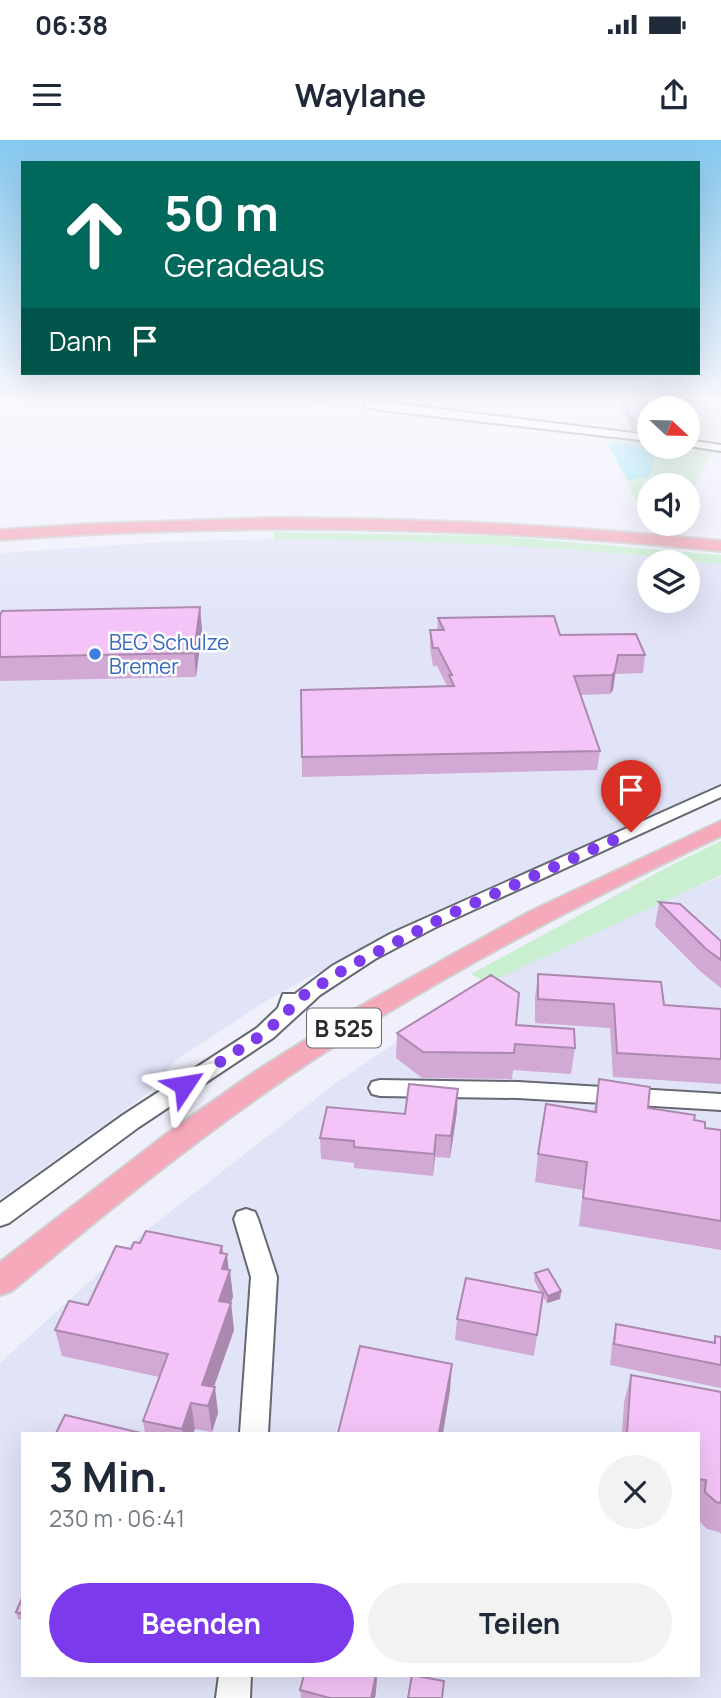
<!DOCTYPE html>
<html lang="de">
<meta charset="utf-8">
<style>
:root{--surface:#fff;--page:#f2f2f3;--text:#1f2937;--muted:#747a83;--accent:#7c3aed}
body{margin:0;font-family:Manrope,sans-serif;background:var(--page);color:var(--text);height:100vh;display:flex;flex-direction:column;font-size:26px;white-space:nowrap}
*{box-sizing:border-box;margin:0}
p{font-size:23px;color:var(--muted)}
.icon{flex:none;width:38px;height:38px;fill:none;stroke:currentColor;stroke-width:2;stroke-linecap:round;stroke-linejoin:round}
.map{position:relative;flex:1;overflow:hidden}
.sheet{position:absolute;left:21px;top:1292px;width:679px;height:245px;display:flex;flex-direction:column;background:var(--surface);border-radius:0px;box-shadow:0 7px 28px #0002}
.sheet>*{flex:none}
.hud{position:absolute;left:21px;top:21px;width:679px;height:214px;border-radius:0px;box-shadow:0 7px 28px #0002;background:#00695c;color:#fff;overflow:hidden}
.needle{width:46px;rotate:112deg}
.tools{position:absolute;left:637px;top:256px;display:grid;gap:14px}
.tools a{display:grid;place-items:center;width:63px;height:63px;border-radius:50%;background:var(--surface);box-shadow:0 7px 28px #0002;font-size:35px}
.pin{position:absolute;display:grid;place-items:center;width:60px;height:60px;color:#fff;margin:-72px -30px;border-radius:50% 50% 50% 0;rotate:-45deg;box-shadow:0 0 7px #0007}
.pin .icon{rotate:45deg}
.me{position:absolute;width:77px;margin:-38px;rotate:57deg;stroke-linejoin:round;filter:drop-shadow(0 0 5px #0008)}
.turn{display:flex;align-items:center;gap:24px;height:147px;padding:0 28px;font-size:32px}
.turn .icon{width:91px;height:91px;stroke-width:2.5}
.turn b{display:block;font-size:49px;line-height:60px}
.then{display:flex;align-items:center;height:66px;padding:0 28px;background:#0003;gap:14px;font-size:26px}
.round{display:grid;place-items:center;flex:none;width:74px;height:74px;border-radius:37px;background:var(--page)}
.headline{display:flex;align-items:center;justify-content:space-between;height:119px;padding:0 28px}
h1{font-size:42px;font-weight:700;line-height:52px}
.cta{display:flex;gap:14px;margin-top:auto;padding:14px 28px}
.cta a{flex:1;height:80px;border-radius:42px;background:var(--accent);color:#fff;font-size:28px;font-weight:700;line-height:80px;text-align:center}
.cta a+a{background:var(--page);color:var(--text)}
.status{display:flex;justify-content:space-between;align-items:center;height:49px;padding:0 35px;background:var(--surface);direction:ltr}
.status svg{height:19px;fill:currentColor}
header{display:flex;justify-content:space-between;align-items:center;height:91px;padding:0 28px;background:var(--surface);font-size:32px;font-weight:700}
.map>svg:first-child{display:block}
.built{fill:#e1e4f7;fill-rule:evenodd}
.green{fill:#c9efd0}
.water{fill:#91e5fa}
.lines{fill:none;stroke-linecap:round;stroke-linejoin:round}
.minor-casing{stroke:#666872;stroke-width:4}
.major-casing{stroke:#d0d1d1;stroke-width:4}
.minor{fill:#fff;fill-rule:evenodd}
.major{fill:#f5a9ba;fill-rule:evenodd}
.wall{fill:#d2a9d5}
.shaded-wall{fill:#ab89ae}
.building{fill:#f4c4f8;stroke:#ab89ae;stroke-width:2}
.route{stroke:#7c3aed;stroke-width:12;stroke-dasharray:0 21.6}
.shop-dot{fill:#3f7fe0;stroke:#fefefe;stroke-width:2.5}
.labels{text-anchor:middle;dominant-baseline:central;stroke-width:5;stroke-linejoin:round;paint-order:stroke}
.far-shop-label{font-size:21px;fill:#366cbe;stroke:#fefefe;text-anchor:start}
.shield{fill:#fefefe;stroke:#6a6b6e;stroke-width:2}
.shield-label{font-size:23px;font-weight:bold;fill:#2b2c30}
</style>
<div class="status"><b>06:38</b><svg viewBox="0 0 49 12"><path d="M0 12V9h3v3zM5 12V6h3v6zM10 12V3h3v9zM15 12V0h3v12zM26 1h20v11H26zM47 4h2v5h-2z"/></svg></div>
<header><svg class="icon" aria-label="menu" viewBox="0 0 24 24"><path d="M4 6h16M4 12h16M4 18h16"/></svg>Waylane<svg class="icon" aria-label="share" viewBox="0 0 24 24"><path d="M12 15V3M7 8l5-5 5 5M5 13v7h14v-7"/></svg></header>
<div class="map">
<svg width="721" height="1558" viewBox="0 0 721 1558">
<rect width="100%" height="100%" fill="#eff0fc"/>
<path class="built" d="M275,399L383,400L572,409L721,424V645L446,768L365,807L271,858L176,920L147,954L0,1059V413L162,402ZM649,422H688V460H649Z
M721,736V1558H0V1223L143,1093L340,940L492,838ZM23,1293H698V1535H23Z"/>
<path class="green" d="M603,295L649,301V306H688L713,309L688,360V345H649V383H677L672,393L651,391Z
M273,392L497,396L721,415V424C573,406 424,400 275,399Z
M721,701V735L488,843L471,834L666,728Z"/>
<path class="water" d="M615,302L656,309L649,337L628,340L609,305Z"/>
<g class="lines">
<g class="minor-casing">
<path id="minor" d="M366,260L649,295V301L381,270L366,267Z
M645,260H655L659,268L649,269Z
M688,300L721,305V311L688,306Z
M721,646V657L434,788L375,819L320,855L273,898L139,987L9,1083L0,1086V1063L123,975L257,888L278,868L283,854H295L332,826L390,794Z
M380,940L518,942L721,954V970L518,958L380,956L372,954L369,948L372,942Z
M246,1069L255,1072L258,1079L277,1137L268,1293H240L251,1137L234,1079L237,1072Z
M219,1535H251L250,1558H216Z"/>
</g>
<g class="major-casing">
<path id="major" d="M271,378C421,378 571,386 721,401V411C479,386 243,382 0,400V390L90,384Z
M721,681V696C584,761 449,831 322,914C213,985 112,1067 12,1151L0,1155V1122L165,995L256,931L350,872L529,772Z"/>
</g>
<use href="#minor" class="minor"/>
<use href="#major" class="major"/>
</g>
<path class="wall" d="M310,260H329L325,263H310Z
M623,261L649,276V292L632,290L622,270Z
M200,467L202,491L196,537L0,541V476Z
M438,478L560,495L645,515L643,533L615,534L613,550L610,554L581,555L600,611L597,630L302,637L301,550L447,546L437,526H433L430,508V490H437Z
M659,762L721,801V848L701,832L655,786Z
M538,834L664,865L721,869V944L613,937L610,888L535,883V858Z
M516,885L575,908L571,934L513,930L512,939L422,938L396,918L397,893Z
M599,939L648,968L694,980L705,988L721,990V1110L579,1086L583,1050L535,1042L538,1014L594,971Z
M457,971L450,1018L435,1017L433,1036L354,1028V1023L321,1019L320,998L405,974Z
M140,1103L222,1106L223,1114L229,1130L233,1157L230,1163H231L234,1190L214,1247L218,1273L212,1292L195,1289L193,1293H145L143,1281L159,1237L62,1216L55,1190L88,1165L131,1109Z
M535,1133L561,1151L560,1159L547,1163L543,1157L534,1216L455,1200L457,1179L540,1152L534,1140Z
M616,1184L713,1203L715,1196L721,1197V1248L610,1225L612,1205Z
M631,1235L721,1252V1394L719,1392L707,1389L698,1380V1293H622L624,1262Z
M23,1456V1480L18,1479L16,1472Z
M377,1535L376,1551L375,1558H301L300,1550Z"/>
<path class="shaded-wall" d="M200,467L202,491L196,537L194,513Z
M618,515L613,550L610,554L612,535Z
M458,949L457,971L450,1018L451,996Z
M436,995L435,1017L433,1036L434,1014Z
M222,1106L224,1122L227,1114L229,1133L230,1130L233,1157L222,1187L219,1161L220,1113Z
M561,1151L560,1159L547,1163L548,1156Z
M231,1163L234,1190L207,1266L202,1245Z
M452,1224L450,1251L443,1293H439Z
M215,1247L218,1273L212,1292L208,1266Z
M191,1263L195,1289L193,1293H183L182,1289Z
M377,1535L376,1551L375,1558H371Z"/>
<path class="building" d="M623,261H641L649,276V283L633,281Z
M200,467L194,513L0,517V476L2,471Z
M554,476L560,495L636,494L645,515H618L615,531L612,535L574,536L600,611L302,617L301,550L454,546L449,535H452L438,508H433L430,490H444L438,478Z
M659,762L680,764L721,801V820L706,809Z
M538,834L661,842L664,865L721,869V919L617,913L614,864L538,859Z
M491,835L519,853L516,885L574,889L575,908L515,904L514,913L423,912L397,893Z
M599,939L650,947L648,968L695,975L694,980L705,982V988L721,990V1081L583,1058L587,1022L538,1014L546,964L596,972Z
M409,944L458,949L451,996L436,995L434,1014L354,1007V1001L320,998L327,967L405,974Z
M146,1091L222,1106L220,1113L227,1114L222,1129L230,1130L219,1161L231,1163L202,1245L215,1247L208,1266L191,1263L182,1289L143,1281L168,1214L55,1190L69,1161L88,1165L116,1106L131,1109L134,1102L140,1103Z
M548,1129L561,1151L548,1156L535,1133Z
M466,1138L543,1153L537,1195L457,1179Z
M616,1184L715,1203V1196L721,1197V1225L614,1204Z
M360,1206L452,1224L439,1293H338Z
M631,1235L721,1252V1363L716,1362L705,1352L706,1340L698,1339V1293H627Z
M65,1275L141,1293H56Z
M23,1456V1474L16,1472Z
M304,1535H376L371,1558H330L300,1550Z
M412,1535L444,1541L442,1558H408Z"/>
<linearGradient id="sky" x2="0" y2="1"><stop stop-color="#85c8ef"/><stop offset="0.54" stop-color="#f8f8fe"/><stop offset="1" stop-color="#f8f8fe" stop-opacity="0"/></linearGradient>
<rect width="721" height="478" fill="url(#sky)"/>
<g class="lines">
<path class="route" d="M184,945L265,893L304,855L348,827L450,774L631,692"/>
</g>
<circle class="shop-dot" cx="95" cy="514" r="7"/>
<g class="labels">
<g class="far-shop-label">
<text x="109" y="502">BEG Schulze<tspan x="109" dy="24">Bremer</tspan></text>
</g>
<rect class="shield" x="307" y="868.5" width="74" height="39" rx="5"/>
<g class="shield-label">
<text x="344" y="888">B 525</text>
</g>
</g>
</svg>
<div class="tools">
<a><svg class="needle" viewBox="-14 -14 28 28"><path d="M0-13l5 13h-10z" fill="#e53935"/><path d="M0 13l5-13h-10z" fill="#747a83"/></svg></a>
<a><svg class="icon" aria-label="sound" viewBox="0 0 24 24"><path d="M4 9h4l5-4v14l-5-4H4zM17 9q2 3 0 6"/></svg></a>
<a><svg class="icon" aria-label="layers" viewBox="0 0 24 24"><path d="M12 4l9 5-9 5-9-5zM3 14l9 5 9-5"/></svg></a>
</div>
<div class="pin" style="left:631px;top:692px;background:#d93025"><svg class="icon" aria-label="arrive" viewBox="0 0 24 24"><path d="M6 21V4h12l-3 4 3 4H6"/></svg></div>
<svg class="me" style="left:184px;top:945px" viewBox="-20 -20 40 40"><path d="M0-17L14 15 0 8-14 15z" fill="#7c3aed" stroke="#fff" stroke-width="4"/></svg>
<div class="hud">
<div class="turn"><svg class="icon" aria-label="ahead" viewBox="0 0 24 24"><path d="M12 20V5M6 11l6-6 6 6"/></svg><div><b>50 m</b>Geradeaus</div></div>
<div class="then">Dann<svg class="icon" aria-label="arrive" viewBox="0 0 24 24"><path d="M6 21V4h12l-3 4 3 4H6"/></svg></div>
</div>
<section class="sheet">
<div class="headline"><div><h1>3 Min.</h1><p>230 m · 06:41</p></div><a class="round"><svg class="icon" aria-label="close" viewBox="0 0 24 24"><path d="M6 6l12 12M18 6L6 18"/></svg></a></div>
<div class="cta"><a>Beenden</a><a>Teilen</a></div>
</section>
</div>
